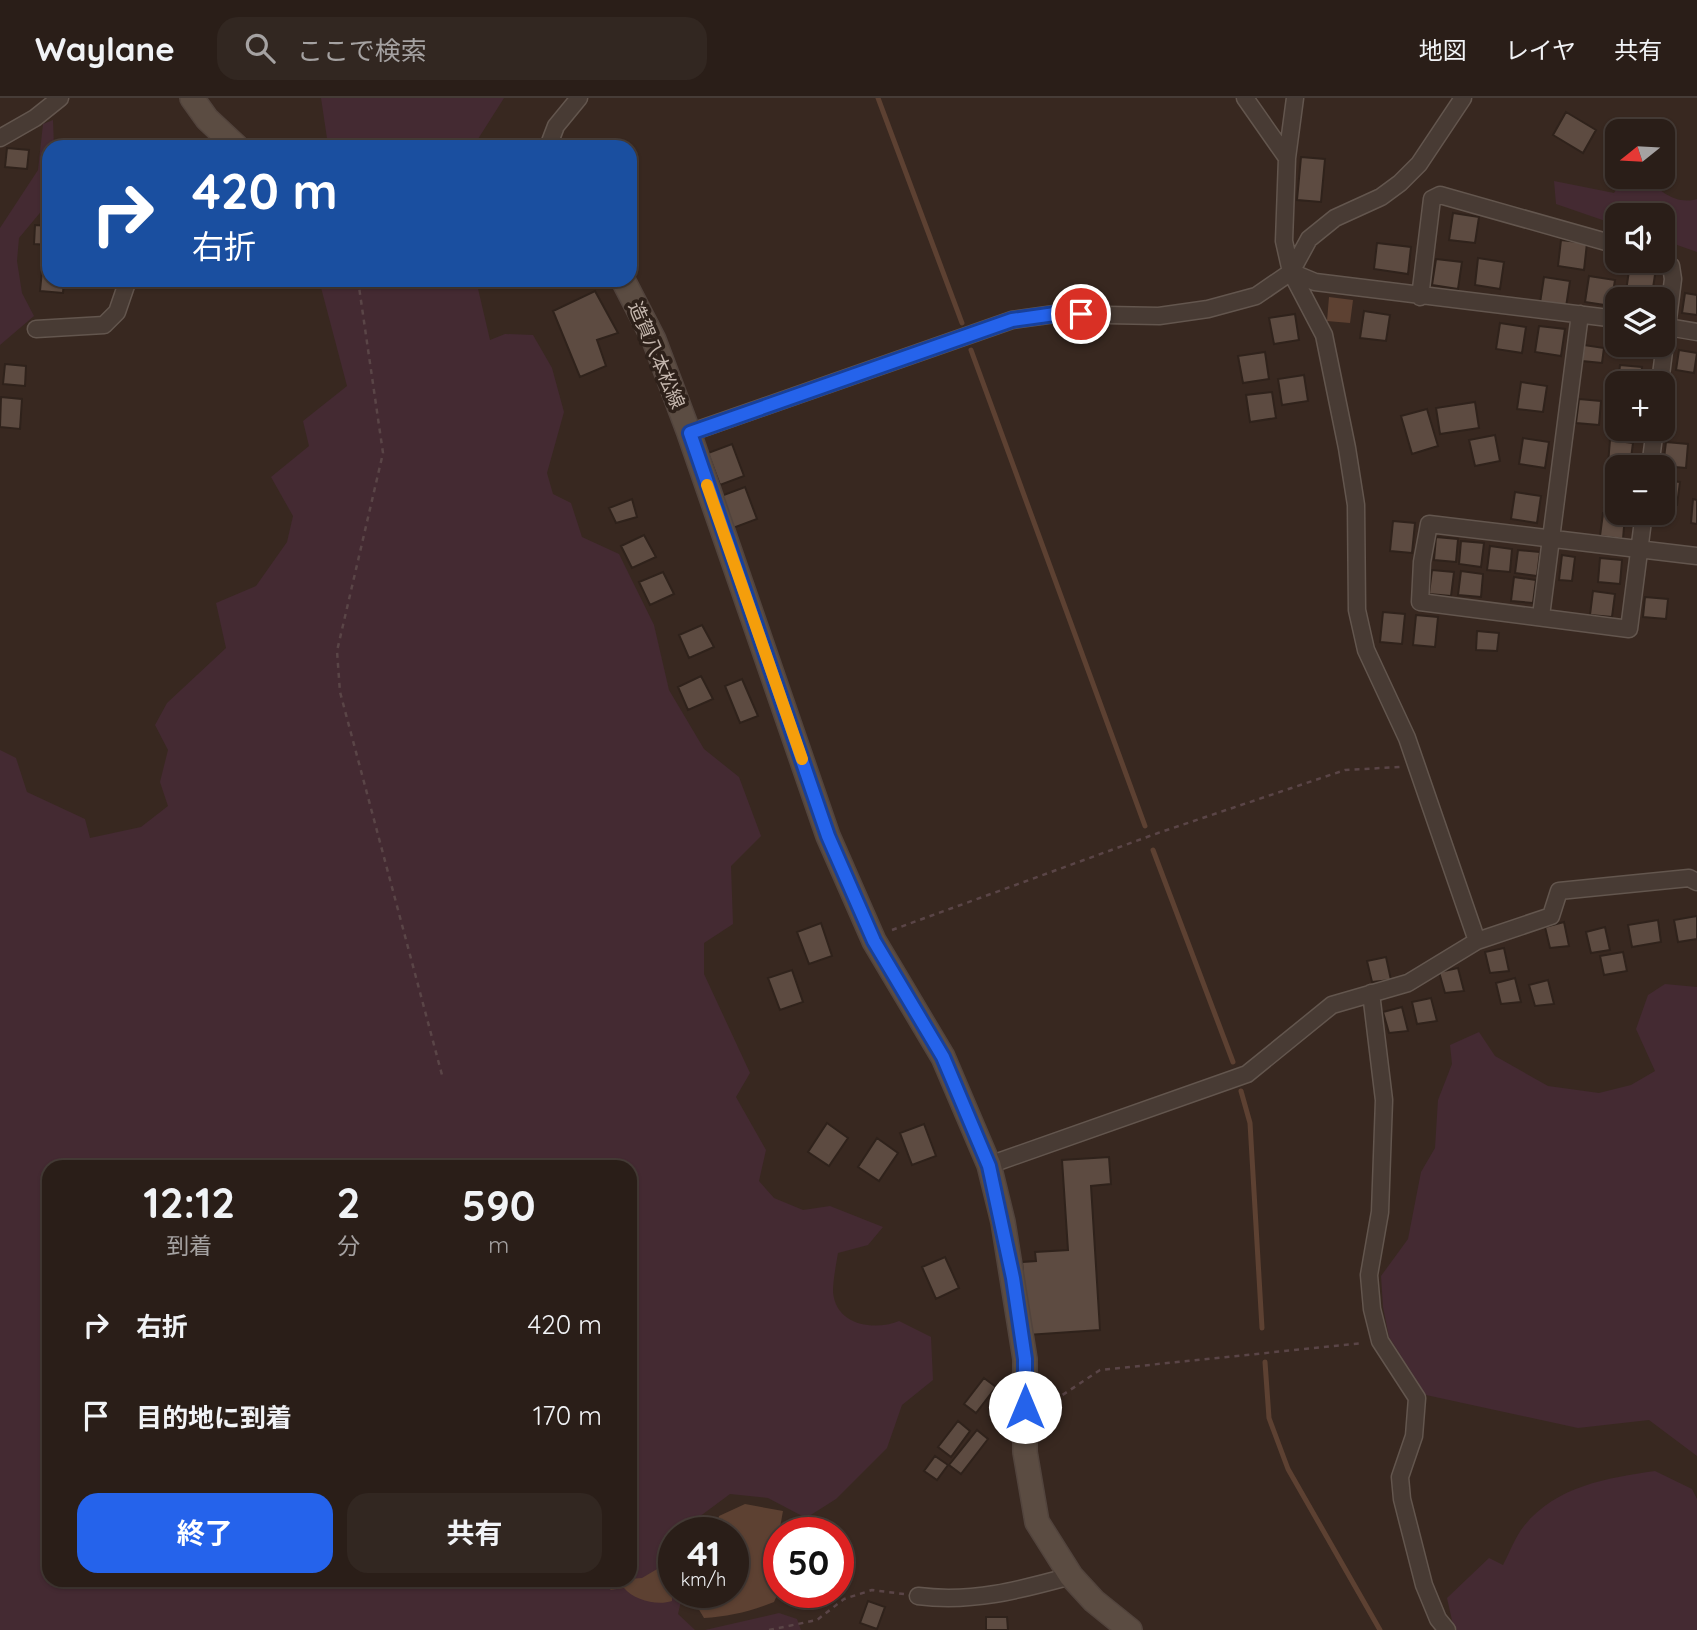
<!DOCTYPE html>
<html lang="ja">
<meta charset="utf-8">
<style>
:root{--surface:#2a1e18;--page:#322721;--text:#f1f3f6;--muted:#a5a2a2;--line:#463c37;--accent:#2563eb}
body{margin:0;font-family:Quicksand,"Noto Sans JP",sans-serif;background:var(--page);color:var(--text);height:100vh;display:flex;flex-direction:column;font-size:26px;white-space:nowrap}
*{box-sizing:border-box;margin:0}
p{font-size:23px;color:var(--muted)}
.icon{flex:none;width:38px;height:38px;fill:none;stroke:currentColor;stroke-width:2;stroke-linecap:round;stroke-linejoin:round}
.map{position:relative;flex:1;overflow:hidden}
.drawer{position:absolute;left:42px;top:1062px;width:595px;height:427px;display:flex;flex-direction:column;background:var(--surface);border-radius:21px;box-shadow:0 2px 5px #0004,0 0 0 2px var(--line)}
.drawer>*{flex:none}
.top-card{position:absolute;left:42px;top:42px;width:595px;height:147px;border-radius:21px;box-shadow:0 2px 5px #0004,0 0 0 2px var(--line);background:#1a4fa0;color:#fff;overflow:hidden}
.needle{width:46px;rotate:252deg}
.buttons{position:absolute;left:1605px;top:21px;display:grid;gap:14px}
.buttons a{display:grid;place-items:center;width:70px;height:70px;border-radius:14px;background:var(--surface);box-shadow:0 2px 5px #0004,0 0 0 2px var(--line);font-size:35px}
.speed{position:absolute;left:658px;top:1419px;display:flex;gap:14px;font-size:35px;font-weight:700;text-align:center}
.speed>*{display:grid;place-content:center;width:91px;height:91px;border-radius:50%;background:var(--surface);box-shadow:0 2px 5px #0004,0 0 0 2px var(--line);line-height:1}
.speed small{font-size:18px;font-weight:400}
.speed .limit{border:10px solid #d22;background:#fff;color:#111}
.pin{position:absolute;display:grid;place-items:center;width:60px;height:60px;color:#fff;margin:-30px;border:4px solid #fff;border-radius:50%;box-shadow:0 2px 7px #0007}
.me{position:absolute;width:77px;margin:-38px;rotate:0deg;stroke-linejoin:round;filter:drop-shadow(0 0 5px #0008)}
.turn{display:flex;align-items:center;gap:24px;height:147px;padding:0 35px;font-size:32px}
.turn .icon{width:91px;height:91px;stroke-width:2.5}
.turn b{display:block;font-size:49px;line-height:60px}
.eta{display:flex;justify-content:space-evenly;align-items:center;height:119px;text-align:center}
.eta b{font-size:42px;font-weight:700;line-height:49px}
.primary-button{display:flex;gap:14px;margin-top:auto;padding:14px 35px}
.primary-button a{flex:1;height:80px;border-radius:21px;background:var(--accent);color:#fff;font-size:28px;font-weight:700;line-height:80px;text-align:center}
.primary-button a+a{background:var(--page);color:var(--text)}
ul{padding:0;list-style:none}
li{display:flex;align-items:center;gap:21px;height:91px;padding:0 35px}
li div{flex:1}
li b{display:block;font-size:26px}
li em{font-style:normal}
header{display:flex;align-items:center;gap:42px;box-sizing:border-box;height:98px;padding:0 35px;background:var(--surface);border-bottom:2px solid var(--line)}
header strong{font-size:33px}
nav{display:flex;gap:38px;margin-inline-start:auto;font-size:24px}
.search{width:490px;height:63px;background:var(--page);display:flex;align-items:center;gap:18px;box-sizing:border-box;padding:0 24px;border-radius:21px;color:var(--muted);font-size:26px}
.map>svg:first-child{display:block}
.green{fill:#442a32;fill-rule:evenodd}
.water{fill:#5d4132}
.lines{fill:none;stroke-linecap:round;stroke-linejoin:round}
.stream{stroke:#5d4132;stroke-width:5}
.building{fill:#5d4b41;stroke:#2f221b;stroke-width:2}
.minor-casing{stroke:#63564e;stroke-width:19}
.secondary-casing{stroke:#52443d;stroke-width:26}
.path{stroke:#5a4547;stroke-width:2.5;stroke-dasharray:5 5;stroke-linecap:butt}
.minor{stroke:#483b34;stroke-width:16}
.secondary{stroke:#5b4c42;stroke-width:23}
.route-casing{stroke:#184099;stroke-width:18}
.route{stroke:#2563eb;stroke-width:12}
.slow{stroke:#f59e0b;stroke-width:12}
.labels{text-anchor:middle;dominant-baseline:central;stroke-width:7;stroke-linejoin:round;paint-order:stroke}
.street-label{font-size:19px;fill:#c5b7ae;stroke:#2d2019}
</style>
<header>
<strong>Waylane</strong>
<div class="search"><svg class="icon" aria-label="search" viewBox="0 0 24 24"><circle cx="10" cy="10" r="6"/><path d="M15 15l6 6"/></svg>ここで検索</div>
<nav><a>地図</a><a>レイヤ</a><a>共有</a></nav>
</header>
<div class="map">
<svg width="1697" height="1532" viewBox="0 0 1697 1532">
<rect width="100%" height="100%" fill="#382820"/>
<path class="green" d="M321,0H504L478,41L328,47Z
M53,22L54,49H49V104L19,140L17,163L22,195L34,218L0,247V130L38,72L43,26Z
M1625,79H1648C1659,94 1677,107 1697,101V154L1663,142L1662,117H1617V127L1556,106L1554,83L1614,95Z
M319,182H476L490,242L505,236L533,237L552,270L564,314L547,375L553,396L571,405L582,439L619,456L654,527L669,592L704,651L739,679L761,738L731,768L733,826L704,845V876L750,975L736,999L766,1052L759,1083L774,1100L803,1112L830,1108L883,1129L868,1147L838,1155C836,1167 833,1182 833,1194C836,1228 875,1233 899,1223L931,1239L933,1282L902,1307L887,1350L836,1401L806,1420L768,1400L730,1396L699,1419L695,1435H674V1494L683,1495L678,1516L695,1532H0V652L16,660L27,694L85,721L90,740L141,729L168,708L160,684L168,652L155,627L167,605L226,550L216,505L256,488L287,444L293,418L271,379L309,348L303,323L347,288ZM49,1069H630V1482H49Z
M1665,886L1697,889V1358L1649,1322L1578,1330L1426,1297L1389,1239L1383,1209L1381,1178L1408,1141L1421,1074L1435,1050L1438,1002L1452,966L1450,947L1479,934L1495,958L1548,988L1599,995L1631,987L1655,973L1636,931L1648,897Z
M1655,1373L1692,1391L1697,1401V1532H1457L1453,1527L1447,1500L1489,1460L1503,1467C1510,1454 1515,1439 1524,1428C1556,1388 1607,1380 1655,1373Z
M779,1515L797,1521L801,1532H705Z"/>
<path class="water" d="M1329,199L1353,202L1350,225L1327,223Z
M745,1406L783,1413L779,1435V1493L774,1504C752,1513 728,1519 704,1520L689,1495L733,1494V1435H702L717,1429L719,1418Z
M674,1461L672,1503C657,1508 634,1502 624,1490L610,1492L616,1485L614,1482L642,1480Z"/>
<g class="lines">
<path class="stream" d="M878,0L962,225
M971,252L1145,728
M1153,752L1233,964
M1241,993L1250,1025L1262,1230
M1265,1264L1269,1320L1288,1371L1380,1532"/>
</g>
<path class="building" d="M1566,14L1596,32L1583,55L1553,37Z
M7,50L29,52L27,71L5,69Z
M1301,59L1325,61L1321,104L1297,102Z
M1453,115L1479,119L1475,145L1449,142Z
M35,127L49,128V147L34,146Z
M1561,142L1587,145L1584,172L1558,168Z
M1377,145L1411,149L1408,176L1374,171Z
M1478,160L1504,164L1500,191L1475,187Z
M1436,161L1462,164L1458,191L1432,187Z
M43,162L49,163V182H64L63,195L40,193Z
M1630,166L1656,170L1652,197L1626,193Z
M1589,178L1615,182L1611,208L1585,204Z
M1544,179L1570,183L1566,209L1540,205Z
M595,193L618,235L597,242L606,268L580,279L553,213Z
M1685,195L1697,197V217L1682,215Z
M1364,213L1390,217L1386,243L1360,240Z
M1295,216L1299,242L1274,246L1269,220Z
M1500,225L1526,229L1522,255L1496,251Z
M1539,228L1565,231L1561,258L1535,254Z
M1584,247L1604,250L1602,265L1582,263Z
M1626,247H1647L1646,254L1626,252Z
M1679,252L1697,255L1694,275L1676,272Z
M1265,254L1269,281L1243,285L1238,258Z
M5,266L26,268L25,288L3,286Z
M1620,267L1642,269L1640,285H1618Z
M1304,277L1308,303L1282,307L1278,281Z
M1521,284L1547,288L1543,314L1517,311Z
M1272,294L1276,320L1250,324L1246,297Z
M1,299L22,301L20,331L0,329Z
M1579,301L1601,303L1599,327L1576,325Z
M1475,304L1479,330L1440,336L1436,310Z
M1427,311L1438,348L1412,356L1401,318Z
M1495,337L1500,363L1475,368L1469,342Z
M1523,340L1549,344L1545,370L1519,366Z
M1610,342L1633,345L1630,368L1608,366Z
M1666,344L1688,346L1686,370L1663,368Z
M732,346L744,378L720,387L708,355Z
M1662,382L1680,384L1677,407L1662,406Z
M1606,388L1617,389V411L1604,409Z
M745,389L757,421L733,430L721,398Z
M1515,394L1541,398L1537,425L1511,421Z
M632,401L637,419L616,425L609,410Z
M1693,401L1697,402V426L1691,425Z
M1603,415L1625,417L1623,441L1600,438Z
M1393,423L1415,425L1412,455L1390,453Z
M644,437L656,459L632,470L621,448Z
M1436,439L1458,441L1456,464L1434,462Z
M1461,443L1484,445L1481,469L1459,466Z
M1490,448L1512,451L1510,474L1487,472Z
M1518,452L1540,454L1537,478L1515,475Z
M1562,457L1575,459L1572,483L1559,482Z
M1600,460L1622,462L1620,486L1598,484Z
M1432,472L1454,474L1451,498L1429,496Z
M1461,473L1483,476L1481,499L1458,497Z
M663,474L674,496L650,507L639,484Z
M1514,479L1536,482L1533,505L1511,503Z
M1593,493L1615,496L1612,519L1590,517Z
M1645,499L1668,501L1666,521L1643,519Z
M1383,514L1405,516L1402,546L1380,544Z
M1416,517L1438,519L1435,549L1413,547Z
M702,527L714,549L689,560L679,537Z
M1477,533L1499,535L1497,553L1476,552Z
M701,578L713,601L688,612L678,589Z
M742,581L758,618L740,625L725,588Z
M1697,818V841L1678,844L1674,822Z
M1658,822L1661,844L1632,849L1628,827Z
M1564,824L1569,848L1550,850L1545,829Z
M821,825L832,858L809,866L797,834Z
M1605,829L1610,852L1591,855L1586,834Z
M1504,850L1509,873L1490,875L1485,854Z
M1623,854L1627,873L1604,877L1600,858Z
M1386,859L1391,882L1372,884L1367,863Z
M1458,870L1464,893L1445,895L1439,874Z
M792,872L803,904L780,912L768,880Z
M1515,880L1521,904L1501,906L1496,885Z
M1548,882L1554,906L1535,908L1529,887Z
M1431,900L1437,923L1417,926L1412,904Z
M1402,909L1408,933L1389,935L1383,914Z
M827,1025L848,1040L829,1068L808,1054Z
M924,1026L936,1058L912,1067L900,1035Z
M877,1040L898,1055L879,1083L858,1069Z
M1109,1059L1111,1086L1091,1088L1100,1232L1027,1237L1022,1164L1036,1163L1035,1154L1068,1152L1062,1062Z
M945,1159L959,1190L936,1201L922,1169Z
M984,1280L996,1289L976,1315L964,1306Z
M958,1323L970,1333L951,1359L938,1349Z
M977,1332L988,1341L961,1376L949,1367Z
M935,1358L948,1367L937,1382L924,1373Z
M868,1503L885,1509L877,1531L860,1525Z
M986,1519H1007L1008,1532H986Z"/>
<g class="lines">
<g class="minor-casing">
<path id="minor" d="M1245,0L1287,60
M1295,0L1287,60L1284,143L1291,174L1324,237L1347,350L1356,407L1357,512L1366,552L1407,640L1477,843
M0,40L35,20L60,0
M548,49L556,28L579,0
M1658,163L1671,168L1673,181L1660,285
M1291,174L1315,184L1617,221
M1420,199L1432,101L1440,97L1617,147
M1662,228L1697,234
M36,231L104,227L117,214L128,182
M689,335L1012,222L1055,216L1159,218L1208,211L1256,198L1291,174L1309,141L1335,120L1381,99L1400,85L1419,66L1463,0
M1650,369L1655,331
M1644,415L1629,531L1420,504L1422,464L1429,426L1697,458
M1541,518L1580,216
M1371,895L1384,1002L1380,1114L1369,1177L1372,1211L1380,1243L1417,1300L1414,1338L1400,1379L1402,1401L1424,1487L1438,1521L1447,1532
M989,1067L1247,976L1332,907L1408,885L1477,843L1551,818L1559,793L1689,780L1697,784
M918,1498C972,1505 1020,1492 1071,1478"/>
</g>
<g class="secondary-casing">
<path id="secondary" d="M192,0L207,21L237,49
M623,182L654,242L689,335L828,738L874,843L943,959L989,1067L1003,1124L1025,1261V1354L1037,1424L1071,1478L1094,1503L1130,1532"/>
</g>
<path class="path" d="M358,182L383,355L337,553L340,594L442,977
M892,832L1158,735L1345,672L1400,669
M1046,1308L1100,1272L1363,1245
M769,1532L817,1522L844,1501L872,1492L904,1496"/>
<use href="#minor" class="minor"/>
<use href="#secondary" class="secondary"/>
</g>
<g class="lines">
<g class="route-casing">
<path id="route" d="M1025,1309V1261L1013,1180L989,1068L943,959L874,843L828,738L690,335L1012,222L1055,216H1081"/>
</g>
<use href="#route" class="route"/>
<path class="slow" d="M707,387L802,661"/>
</g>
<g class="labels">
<g class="street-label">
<text transform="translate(657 257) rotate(67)">造賀八本松線</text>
</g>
</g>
</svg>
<div class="buttons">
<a><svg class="needle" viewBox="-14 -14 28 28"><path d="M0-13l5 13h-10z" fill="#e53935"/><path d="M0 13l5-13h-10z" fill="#a5a2a2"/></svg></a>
<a><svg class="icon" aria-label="sound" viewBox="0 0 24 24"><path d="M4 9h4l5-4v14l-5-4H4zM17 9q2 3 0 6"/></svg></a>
<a><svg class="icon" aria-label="layers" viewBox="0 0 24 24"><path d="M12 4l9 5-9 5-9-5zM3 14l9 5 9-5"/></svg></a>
<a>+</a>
<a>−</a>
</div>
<div class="speed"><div>41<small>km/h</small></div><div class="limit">50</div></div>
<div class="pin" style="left:1081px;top:216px;background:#d93025"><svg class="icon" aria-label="arrive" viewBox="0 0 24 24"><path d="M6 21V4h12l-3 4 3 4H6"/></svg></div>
<svg class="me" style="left:1025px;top:1309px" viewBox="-20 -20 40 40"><circle r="19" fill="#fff"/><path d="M0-13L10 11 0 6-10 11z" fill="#2563eb"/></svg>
<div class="top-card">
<div class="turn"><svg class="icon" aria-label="right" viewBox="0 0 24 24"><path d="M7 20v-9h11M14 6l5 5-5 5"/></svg><div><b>420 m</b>右折</div></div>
</div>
<section class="drawer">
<div class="eta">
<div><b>12:12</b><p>到着</p></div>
<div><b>2</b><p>分</p></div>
<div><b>590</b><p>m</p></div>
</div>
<ul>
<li><svg class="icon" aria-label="right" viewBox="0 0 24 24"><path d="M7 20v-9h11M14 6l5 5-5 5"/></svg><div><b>右折</b></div><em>420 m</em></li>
<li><svg class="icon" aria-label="arrive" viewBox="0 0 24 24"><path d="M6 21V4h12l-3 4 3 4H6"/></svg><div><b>目的地に到着</b></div><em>170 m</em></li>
</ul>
<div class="primary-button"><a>終了</a><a>共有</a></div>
</section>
</div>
